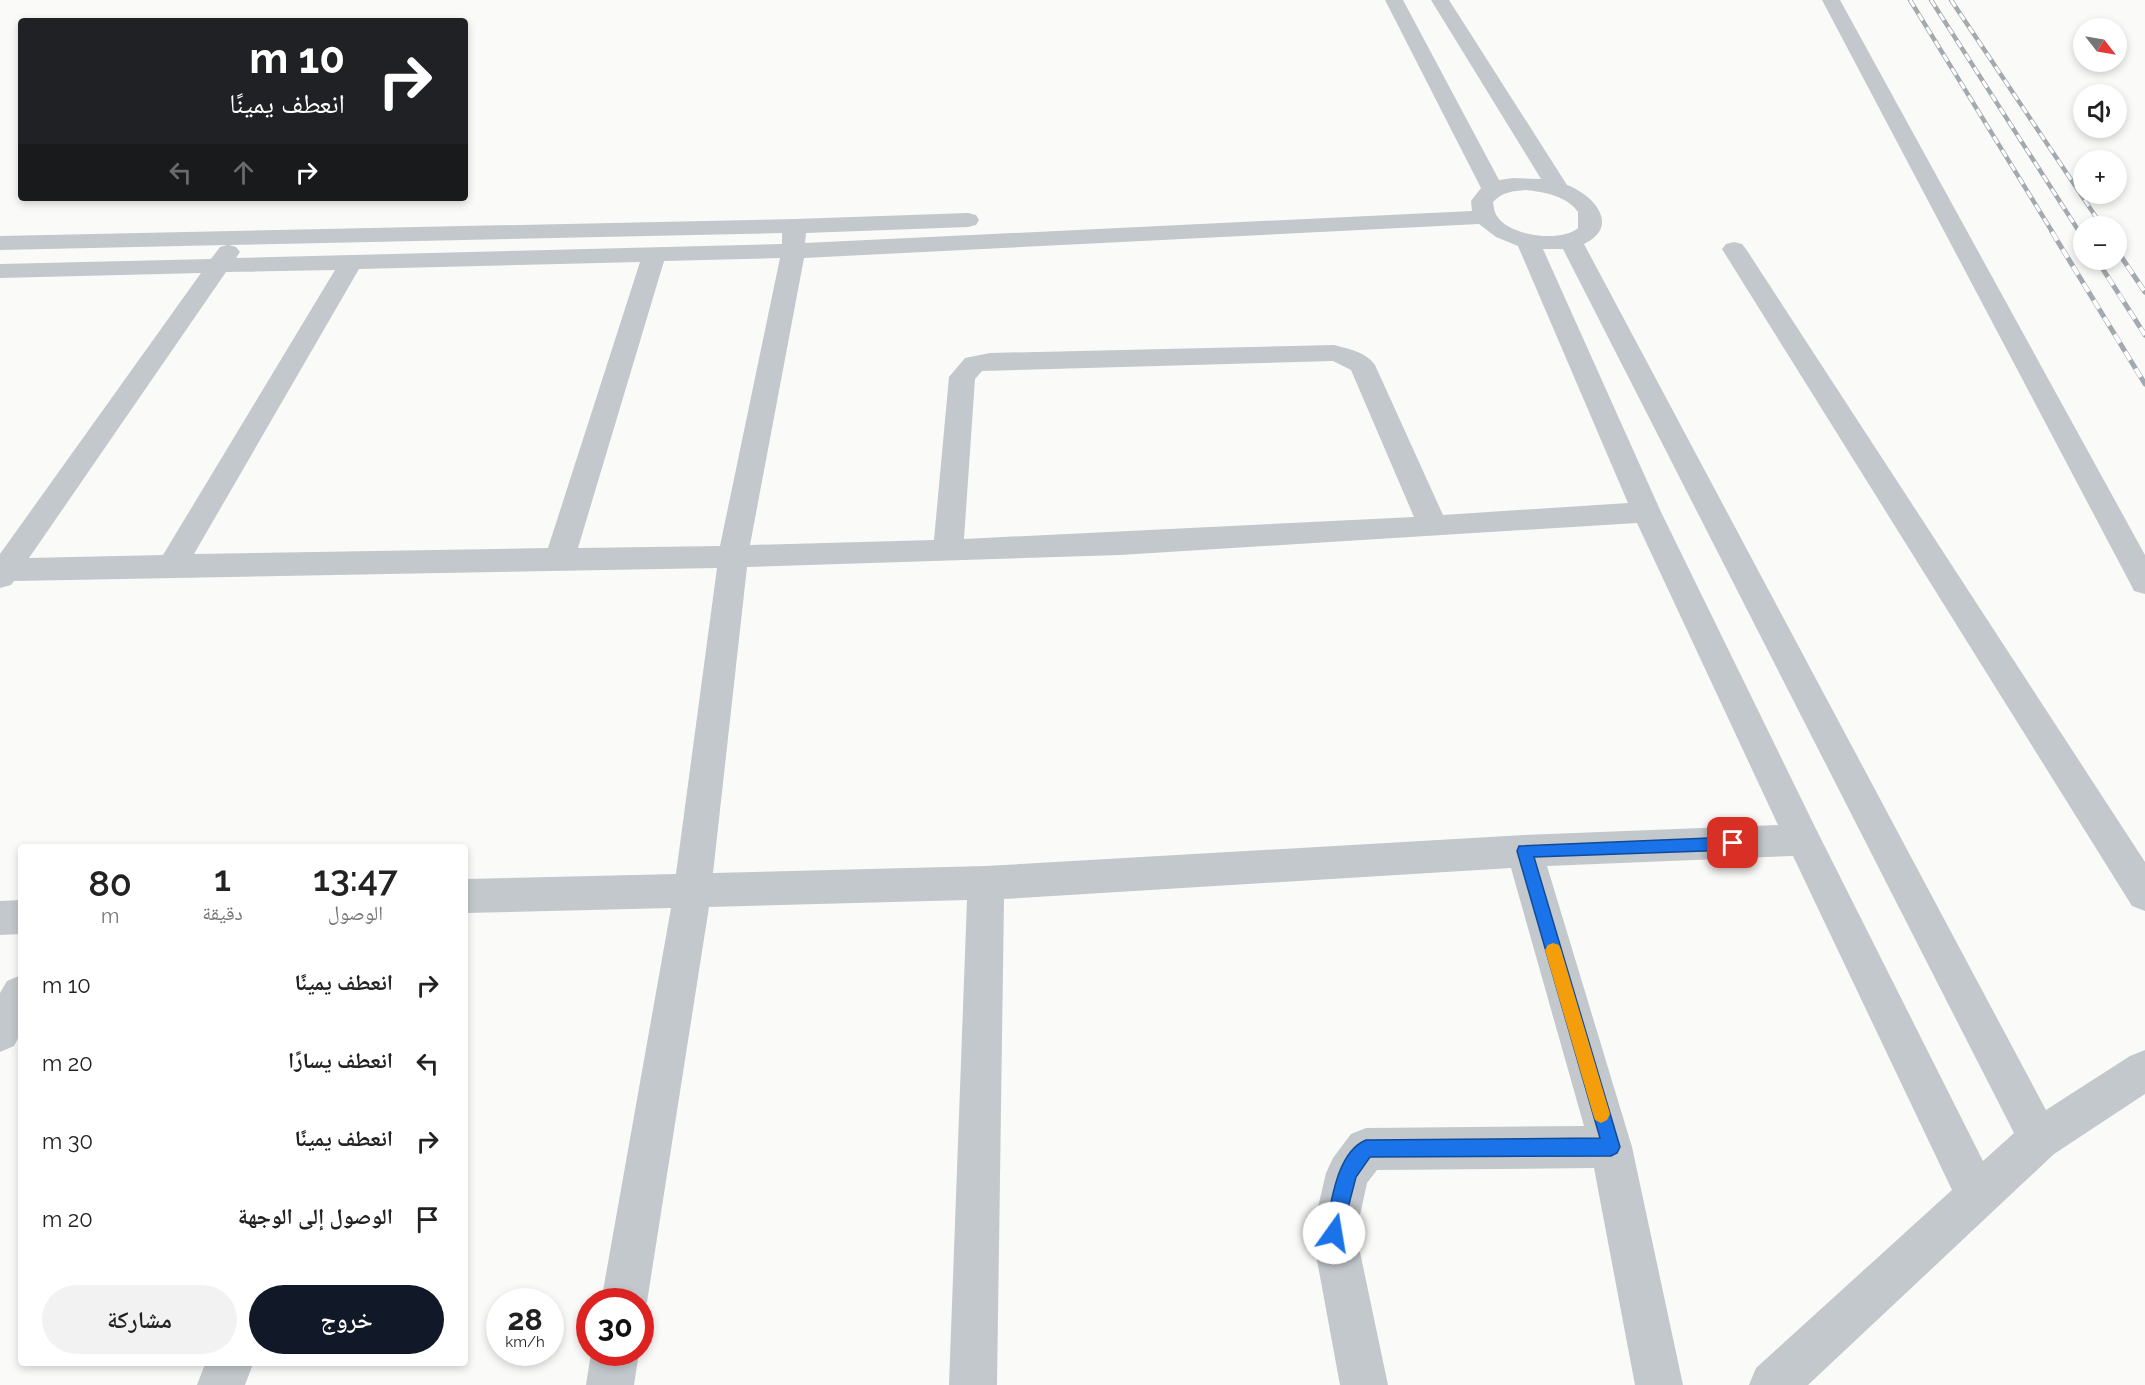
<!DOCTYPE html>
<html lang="ar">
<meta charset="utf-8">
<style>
:root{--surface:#fff;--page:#f2f2f2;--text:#222;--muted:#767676;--accent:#111827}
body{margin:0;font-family:Raleway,"Noto Naskh Arabic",sans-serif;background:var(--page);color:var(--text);direction:rtl;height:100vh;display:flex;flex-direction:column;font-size:22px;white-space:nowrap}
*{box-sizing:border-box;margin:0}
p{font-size:20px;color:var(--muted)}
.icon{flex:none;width:33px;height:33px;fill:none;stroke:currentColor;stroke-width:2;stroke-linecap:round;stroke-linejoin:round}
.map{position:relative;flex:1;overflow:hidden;direction:ltr}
.side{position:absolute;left:18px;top:844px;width:450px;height:522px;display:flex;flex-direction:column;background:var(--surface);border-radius:6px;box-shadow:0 3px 9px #0003;direction:rtl}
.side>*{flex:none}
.hud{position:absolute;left:18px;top:18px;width:450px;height:183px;border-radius:6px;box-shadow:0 3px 9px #0003;direction:rtl;background:#202124;color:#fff;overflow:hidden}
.needle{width:39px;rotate:121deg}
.controls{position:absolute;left:2073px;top:18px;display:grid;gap:12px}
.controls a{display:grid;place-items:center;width:54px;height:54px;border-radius:50%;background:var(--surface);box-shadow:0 3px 9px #0003;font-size:30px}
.speed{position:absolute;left:486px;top:1288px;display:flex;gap:12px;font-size:30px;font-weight:700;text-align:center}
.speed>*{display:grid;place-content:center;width:78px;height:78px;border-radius:50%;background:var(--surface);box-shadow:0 3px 9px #0003;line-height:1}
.speed small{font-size:15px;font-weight:400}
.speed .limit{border:9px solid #d22;background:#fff;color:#111}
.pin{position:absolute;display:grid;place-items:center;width:51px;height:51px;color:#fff;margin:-26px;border-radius:12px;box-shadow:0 3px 9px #0006}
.me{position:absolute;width:66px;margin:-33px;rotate:13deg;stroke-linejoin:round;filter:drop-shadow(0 0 4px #0008)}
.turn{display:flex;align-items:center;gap:21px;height:126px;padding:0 24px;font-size:27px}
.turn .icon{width:78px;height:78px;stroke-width:2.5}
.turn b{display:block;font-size:42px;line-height:51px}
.lanes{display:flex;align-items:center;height:57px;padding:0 24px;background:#0003;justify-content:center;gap:30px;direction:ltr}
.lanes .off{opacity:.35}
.eta{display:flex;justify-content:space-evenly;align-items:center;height:102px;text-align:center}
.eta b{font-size:36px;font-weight:600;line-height:42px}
.primary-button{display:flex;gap:12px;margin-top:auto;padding:12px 24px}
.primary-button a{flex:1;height:69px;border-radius:36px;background:var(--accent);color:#fff;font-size:24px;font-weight:600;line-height:69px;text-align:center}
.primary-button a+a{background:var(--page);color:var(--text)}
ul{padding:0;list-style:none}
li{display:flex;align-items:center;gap:18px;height:78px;padding:0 24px}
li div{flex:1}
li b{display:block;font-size:22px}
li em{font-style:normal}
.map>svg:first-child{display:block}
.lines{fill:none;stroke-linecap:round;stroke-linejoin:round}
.street{fill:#c3c8cc;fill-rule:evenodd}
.rail-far1-casing{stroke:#a2aab0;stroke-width:4.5}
.rail-casing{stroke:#a2aab0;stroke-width:5}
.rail-far1{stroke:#fff;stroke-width:3;stroke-dasharray:8;stroke-linecap:butt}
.rail{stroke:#fff;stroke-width:4;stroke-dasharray:10;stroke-linecap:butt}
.route{fill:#1a73e8;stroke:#114b97;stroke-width:1.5}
.slow{fill:#f59e0b}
</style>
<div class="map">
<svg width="2145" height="1385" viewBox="0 0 2145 1385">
<rect width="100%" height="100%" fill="#fafaf8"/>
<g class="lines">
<path class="street" d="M1385,0H1403L1499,180L1513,178L1541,179L1431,0H1449L1567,185C1594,195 1621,226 1584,244L2046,1110L2130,1056L2145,1050V1094L2054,1154L1808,1385H1749L1756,1368L1952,1190L1793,856L1547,866L1632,1147L1683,1385H1635L1594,1168L1377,1170L1367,1183L1356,1233L1388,1385H1340L1312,1233L1326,1173L1333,1158L1351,1134L1366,1128L1584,1126L1511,868L1004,899L997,1385H949L967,900L709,907L647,1302L640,1318V1302H601L671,908L465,913V879L676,874L717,568L14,581L11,585L0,588V554L201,273L0,278V264L211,259L220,247L227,245L0,250V236L795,219L968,213L976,215L979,220L976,225L968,227L806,233L805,243L1472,211L1471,201L1481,188ZM1526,190C1544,192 1567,196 1578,212V228C1561,243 1509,236 1497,216C1494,212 1494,207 1493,202C1502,192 1513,191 1526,190ZM1479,224L1496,237L1518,246L1628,503L1443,515L1375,365C1366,352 1349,349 1334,345L990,353L965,358L949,377L934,540L750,545L804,258ZM782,233V244L236,258L240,252L236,247L229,245ZM1543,249H1563L2014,1133L1983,1161L1816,829L1661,512ZM780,258L720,546L578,548L664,261ZM640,262L548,548L194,554L359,269ZM335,270L163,555L29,558L226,272ZM1333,361L1351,370L1414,517L964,539L975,379L982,371ZM1637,523L1778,825L1524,835L986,866L713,873L747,567L1120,555Z
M1822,0H1840L2145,555V594L2134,591L2130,583Z
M1734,242L1742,244L1746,249L2145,862V911L2132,906L1722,249L1726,244Z
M21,900V934L0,935V901Z
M21,975V1033L14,1046L0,1052V993L7,981Z
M591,1353H639L634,1385H586Z
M205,1364H253L245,1385H197Z"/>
<g class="rail-far1-casing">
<path id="rail-far1" d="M1910,0L2053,233
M1931,0L2080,233
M1951,0L2102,226"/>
</g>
<g class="rail-casing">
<path id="rail" d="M2052,232L2145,384
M2079,232L2084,239
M2116,249L2145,292
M2097,260L2145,335"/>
</g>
<use href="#rail-far1" class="rail-far1"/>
<use href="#rail" class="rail"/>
</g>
<path class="route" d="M1733,837L1738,839L1740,843L1738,848L1733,850L1534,857L1620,1147L1617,1153L1611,1156L1370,1157L1356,1177L1340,1239L1334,1242L1327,1239L1325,1233C1331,1205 1336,1152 1366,1140L1600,1138L1517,851L1519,846Z"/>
<path class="slow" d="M1553,943L1559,945L1561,950L1610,1114L1607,1120L1601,1123L1595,1120L1593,1114L1545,950L1548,945Z"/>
</svg>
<div class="controls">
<a><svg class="needle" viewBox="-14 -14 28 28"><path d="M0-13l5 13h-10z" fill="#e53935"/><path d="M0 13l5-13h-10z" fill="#767676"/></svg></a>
<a><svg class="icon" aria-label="sound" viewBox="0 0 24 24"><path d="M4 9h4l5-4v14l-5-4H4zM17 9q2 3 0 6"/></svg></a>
<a>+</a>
<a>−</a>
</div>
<div class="speed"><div>28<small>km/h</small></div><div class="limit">30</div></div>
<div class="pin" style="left:1733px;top:843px;background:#d93025"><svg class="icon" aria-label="arrive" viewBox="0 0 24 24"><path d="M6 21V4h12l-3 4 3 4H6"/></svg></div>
<svg class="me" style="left:1334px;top:1233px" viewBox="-20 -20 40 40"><circle r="19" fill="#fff"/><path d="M0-13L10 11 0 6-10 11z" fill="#1a73e8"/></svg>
<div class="hud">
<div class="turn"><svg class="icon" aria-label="right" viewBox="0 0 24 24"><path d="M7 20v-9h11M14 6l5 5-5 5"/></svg><div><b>10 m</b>انعطف يمينًا</div></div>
<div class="lanes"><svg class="icon off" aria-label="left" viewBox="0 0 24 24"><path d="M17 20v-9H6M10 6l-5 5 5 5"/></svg><svg class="icon off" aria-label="ahead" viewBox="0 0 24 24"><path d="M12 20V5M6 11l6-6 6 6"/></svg><svg class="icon" aria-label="right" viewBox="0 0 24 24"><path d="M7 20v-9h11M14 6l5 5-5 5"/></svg></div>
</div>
<section class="side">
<div class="eta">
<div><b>13:47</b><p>الوصول</p></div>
<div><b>1</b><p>دقيقة</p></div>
<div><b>80</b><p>m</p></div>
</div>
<ul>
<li><svg class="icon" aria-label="right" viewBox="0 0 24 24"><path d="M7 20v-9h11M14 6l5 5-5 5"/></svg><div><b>انعطف يمينًا</b></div><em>10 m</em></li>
<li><svg class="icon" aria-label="left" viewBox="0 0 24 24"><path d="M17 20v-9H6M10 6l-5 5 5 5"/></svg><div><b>انعطف يسارًا</b></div><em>20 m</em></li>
<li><svg class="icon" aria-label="right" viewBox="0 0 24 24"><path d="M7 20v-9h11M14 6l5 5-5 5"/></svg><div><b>انعطف يمينًا</b></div><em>30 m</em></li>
<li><svg class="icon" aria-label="arrive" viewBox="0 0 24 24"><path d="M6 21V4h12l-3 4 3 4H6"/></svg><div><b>الوصول إلى الوجهة</b></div><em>20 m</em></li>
</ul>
<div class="primary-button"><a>خروج</a><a>مشاركة</a></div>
</section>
</div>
